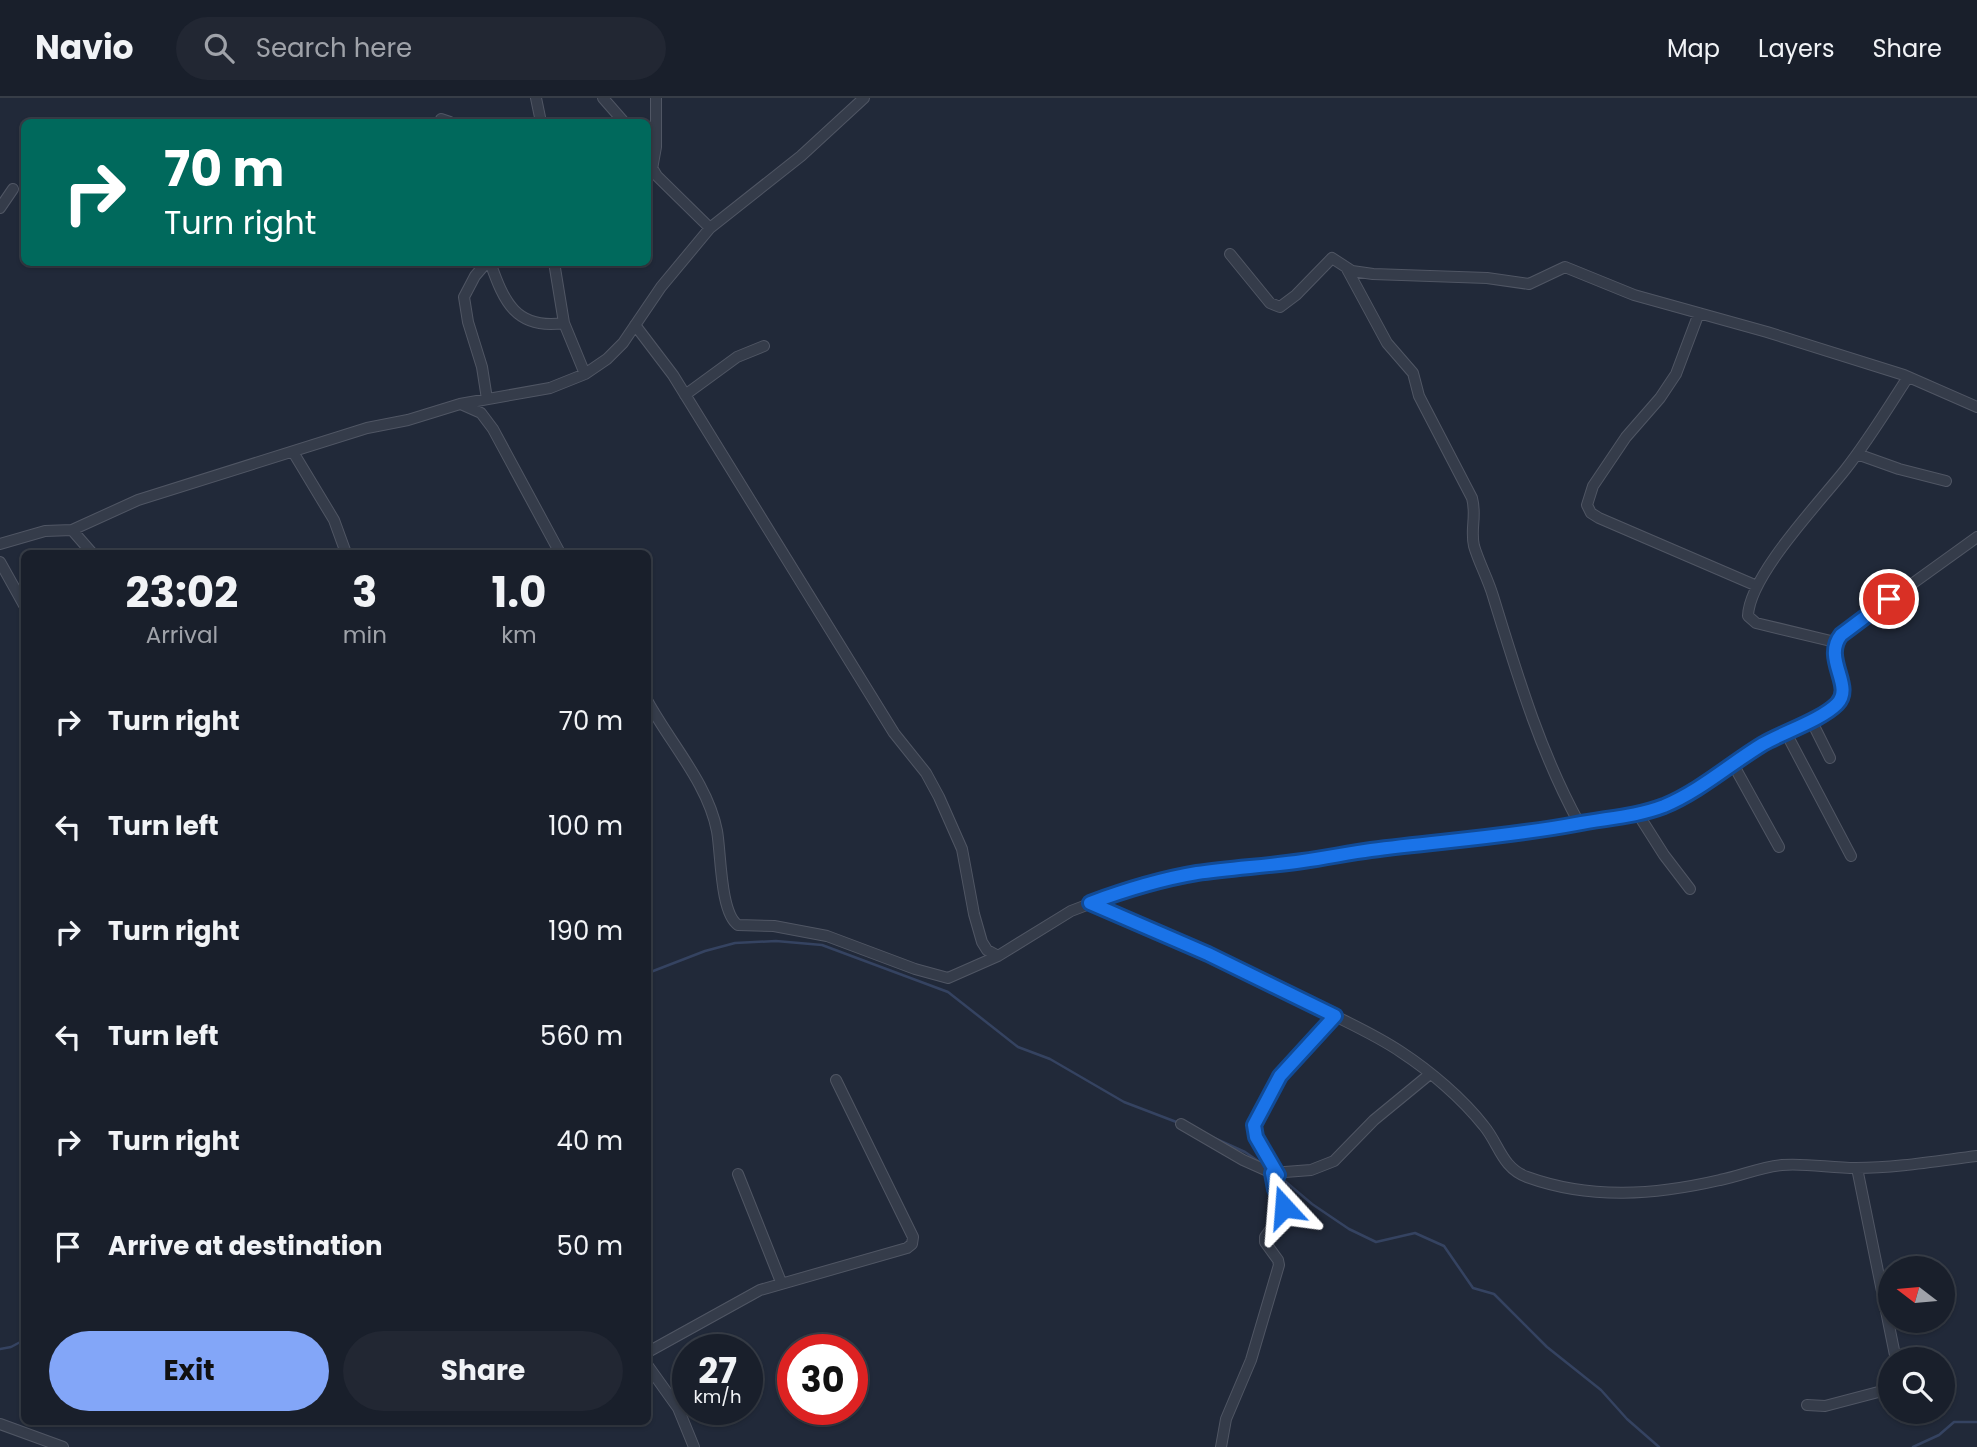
<!DOCTYPE html>
<style>
:root{--surface:#191f2b;--page:#222733;--text:#f1f3f6;--muted:#9fa2a9;--line:#373d47;--accent:#83a6f8}
body{margin:0;font-family:Poppins,sans-serif;background:var(--page);color:var(--text);height:100vh;display:flex;flex-direction:column;font-size:26px;white-space:nowrap}
*{box-sizing:border-box;margin:0}
p{font-size:23px;color:var(--muted)}
.icon{flex:none;width:38px;height:38px;fill:none;stroke:currentColor;stroke-width:2;stroke-linecap:round;stroke-linejoin:round}
.map{position:relative;flex:1;overflow:hidden}
.drawer{position:absolute;left:21px;top:452px;width:630px;height:875px;display:flex;flex-direction:column;background:var(--surface);border-radius:10px;box-shadow:0 2px 5px #0004,0 0 0 2px var(--line)}
.drawer>*{flex:none}
.banner{position:absolute;left:21px;top:21px;width:630px;height:147px;border-radius:10px;box-shadow:0 2px 5px #0004,0 0 0 2px var(--line);background:#00695c;color:#fff;overflow:hidden}
.needle{width:46px;rotate:286deg}
.buttons{position:absolute;left:1878px;top:1158px;display:grid;gap:14px}
.buttons a{display:grid;place-items:center;width:77px;height:77px;border-radius:50%;background:var(--surface);box-shadow:0 2px 5px #0004,0 0 0 2px var(--line);font-size:35px}
.speed{position:absolute;left:672px;top:1236px;display:flex;gap:14px;font-size:35px;font-weight:700;text-align:center}
.speed>*{display:grid;place-content:center;width:91px;height:91px;border-radius:50%;background:var(--surface);box-shadow:0 2px 5px #0004,0 0 0 2px var(--line);line-height:1}
.speed small{font-size:18px;font-weight:400}
.speed .limit{border:10px solid #d22;background:#fff;color:#111}
.pin{position:absolute;display:grid;place-items:center;width:60px;height:60px;color:#fff;margin:-30px;border:4px solid #fff;border-radius:50%;box-shadow:0 2px 7px #0007}
.me{position:absolute;width:77px;margin:-38px;rotate:341deg;stroke-linejoin:round;filter:drop-shadow(0 0 5px #0008)}
.turn{display:flex;align-items:center;gap:24px;height:147px;padding:0 28px;font-size:32px}
.turn .icon{width:91px;height:91px;stroke-width:2.5}
.turn b{display:block;font-size:49px;line-height:60px}
.eta{display:flex;justify-content:space-evenly;align-items:center;height:119px;text-align:center}
.eta b{font-size:42px;font-weight:700;line-height:49px}
.button{display:flex;gap:14px;margin-top:auto;padding:14px 28px}
.button a{flex:1;height:80px;border-radius:42px;background:var(--accent);color:#111;font-size:28px;font-weight:700;line-height:80px;text-align:center}
.button a+a{background:var(--page);color:var(--text)}
ul{padding:0;list-style:none}
li{display:flex;align-items:center;gap:21px;height:105px;padding:0 28px}
li div{flex:1}
li b{display:block;font-size:26px}
li em{font-style:normal}
header{display:flex;align-items:center;gap:42px;box-sizing:border-box;height:98px;padding:0 35px;background:var(--surface);border-bottom:2px solid var(--line)}
header strong{font-size:33px}
nav{display:flex;gap:38px;margin-inline-start:auto;font-size:24px}
.search{width:490px;height:63px;background:var(--page);display:flex;align-items:center;gap:18px;box-sizing:border-box;padding:0 24px;border-radius:38px;color:var(--muted);font-size:26px}
.map>svg:first-child{display:block}
.lines{fill:none;stroke-linecap:round;stroke-linejoin:round}
.stream{stroke:#354361;stroke-width:2.5}
.street-casing{stroke:#505664;stroke-width:12}
.street{stroke:#353c4a;stroke-width:10}
.route-casing{stroke:#114b97;stroke-width:18}
.route{stroke:#1a73e8;stroke-width:12}
</style>
<header>
<strong>Navio</strong>
<div class="search"><svg class="icon" aria-label="search" viewBox="0 0 24 24"><circle cx="10" cy="10" r="6"/><path d="M15 15l6 6"/></svg>Search here</div>
<nav><a>Map</a><a>Layers</a><a>Share</a></nav>
</header>
<div class="map">
<svg width="1977" height="1349" viewBox="0 0 1977 1349">
<rect width="100%" height="100%" fill="#212939"/>
<g class="lines">
<path class="stream" d="M648,875L705,853L735,845L776,843L822,847L948,894L1018,949L1050,961L1124,1004L1179,1025
M1214,1040L1245,1054L1261,1065
M1280,1079L1312,1106L1349,1131L1376,1144L1415,1135L1444,1148L1473,1190L1494,1196L1547,1249L1601,1292L1627,1321L1659,1349
M0,1251L11,1249L24,1242
M1913,1349L1939,1337L1954,1324H1977"/>
<g class="street-casing">
<path id="street" d="M536,0L541,24
M603,0L624,24
M441,21L450,24
M648,63L657,78L710,130
M652,71L656,49V0
M0,110L13,91
M1230,156L1270,205L1280,209L1296,197L1332,160L1352,173L1373,176L1487,180L1529,186L1565,169L1634,197L1767,234L1904,277L1977,309
M487,164L475,178L464,199L468,224L482,269L487,301
M490,164C504,204 516,232 564,225
M554,164L564,225L585,276
M1347,171L1387,245L1413,275L1419,298L1472,400C1477,418 1470,431 1474,448C1479,465 1488,481 1493,498C1517,576 1540,654 1579,725
M1699,215L1676,276L1660,300L1626,339L1593,388L1587,407L1591,415L1599,420L1757,488
M635,227L673,277L894,635L926,675L939,699L962,751L974,816L982,844L987,852L998,858
M685,297L737,259L764,248
M463,307L481,315L493,331L560,455
M293,354L334,422L346,455
M1857,356L1899,371L1946,383
M72,432L92,455
M0,446L45,433L72,432L138,402L367,330L408,322L460,306L550,290L585,276L607,261L623,245L661,189L710,130L801,58L864,0
M0,464L24,507
M1835,544L1756,525L1748,518C1749,478 1819,405 1845,372C1868,343 1888,310 1908,279
M648,604C671,646 708,686 717,733C721,754 720,815 738,827L774,828L827,838L915,871L948,880L998,858L1071,813L1131,790L1196,776L1303,763L1367,752L1497,739L1626,719L1666,707L1691,693L1770,642L1819,618L1839,605L1843,596L1842,589L1834,550L1841,537L1977,439
M1811,622L1830,660
M1785,633L1851,758
M1733,666L1779,749
M1638,716L1664,757L1690,791
M1090,805C1172,840 1253,875 1331,916C1355,928 1379,939 1401,954C1430,973 1462,1000 1484,1028C1499,1046 1502,1070 1527,1079C1591,1102 1655,1097 1720,1082C1741,1078 1760,1069 1782,1067C1806,1065 1831,1070 1856,1070C1896,1070 1937,1063 1977,1058
M1181,1026L1243,1062L1272,1075L1311,1072L1334,1063L1374,1022L1430,976
M1857,1070L1896,1262
M738,1076L781,1184
M1278,1077L1256,1039L1254,1027L1280,978L1335,918
M648,1254L760,1192L907,1150L912,1146L913,1139L836,982
M648,1268L678,1310L694,1349
M1807,1307L1825,1308L1886,1292L1890,1289
M0,1326L63,1349
M1221,1349L1226,1321L1251,1262L1279,1167L1278,1162L1265,1144V1139L1284,1113L1283,1106L1275,1091L1272,1075"/>
</g>
<use href="#street" class="street"/>
</g>
<g class="lines">
<g class="route-casing">
<path id="route" d="M1284,1109L1275,1091L1272,1075L1278,1077L1256,1039L1254,1027L1280,978L1335,918L1208,856L1090,805C1125,792 1161,781 1197,775C1232,770 1268,768 1303,763C1326,760 1348,755 1371,752C1440,743 1507,739 1576,726C1606,720 1635,719 1664,708C1700,693 1730,666 1763,646C1784,634 1821,622 1837,606C1855,588 1822,561 1841,537L1889,501"/>
</g>
<use href="#route" class="route"/>
</g>
</svg>
<div class="buttons">
<a><svg class="needle" viewBox="-14 -14 28 28"><path d="M0-13l5 13h-10z" fill="#e53935"/><path d="M0 13l5-13h-10z" fill="#9fa2a9"/></svg></a>
<a><svg class="icon" aria-label="search" viewBox="0 0 24 24"><circle cx="10" cy="10" r="6"/><path d="M15 15l6 6"/></svg></a>
</div>
<div class="speed"><div>27<small>km/h</small></div><div class="limit">30</div></div>
<div class="pin" style="left:1889px;top:501px;background:#d93025"><svg class="icon" aria-label="arrive" viewBox="0 0 24 24"><path d="M6 21V4h12l-3 4 3 4H6"/></svg></div>
<svg class="me" style="left:1284px;top:1109px" viewBox="-20 -20 40 40"><path d="M0-17L14 15 0 8-14 15z" fill="#1a73e8" stroke="#fff" stroke-width="4"/></svg>
<div class="banner">
<div class="turn"><svg class="icon" aria-label="right" viewBox="0 0 24 24"><path d="M7 20v-9h11M14 6l5 5-5 5"/></svg><div><b>70 m</b>Turn right</div></div>
</div>
<section class="drawer">
<div class="eta">
<div><b>23:02</b><p>Arrival</p></div>
<div><b>3</b><p>min</p></div>
<div><b>1.0</b><p>km</p></div>
</div>
<ul>
<li><svg class="icon" aria-label="right" viewBox="0 0 24 24"><path d="M7 20v-9h11M14 6l5 5-5 5"/></svg><div><b>Turn right</b></div><em>70 m</em></li>
<li><svg class="icon" aria-label="left" viewBox="0 0 24 24"><path d="M17 20v-9H6M10 6l-5 5 5 5"/></svg><div><b>Turn left</b></div><em>100 m</em></li>
<li><svg class="icon" aria-label="right" viewBox="0 0 24 24"><path d="M7 20v-9h11M14 6l5 5-5 5"/></svg><div><b>Turn right</b></div><em>190 m</em></li>
<li><svg class="icon" aria-label="left" viewBox="0 0 24 24"><path d="M17 20v-9H6M10 6l-5 5 5 5"/></svg><div><b>Turn left</b></div><em>560 m</em></li>
<li><svg class="icon" aria-label="right" viewBox="0 0 24 24"><path d="M7 20v-9h11M14 6l5 5-5 5"/></svg><div><b>Turn right</b></div><em>40 m</em></li>
<li><svg class="icon" aria-label="arrive" viewBox="0 0 24 24"><path d="M6 21V4h12l-3 4 3 4H6"/></svg><div><b>Arrive at destination</b></div><em>50 m</em></li>
</ul>
<div class="button"><a>Exit</a><a>Share</a></div>
</section>
</div>
